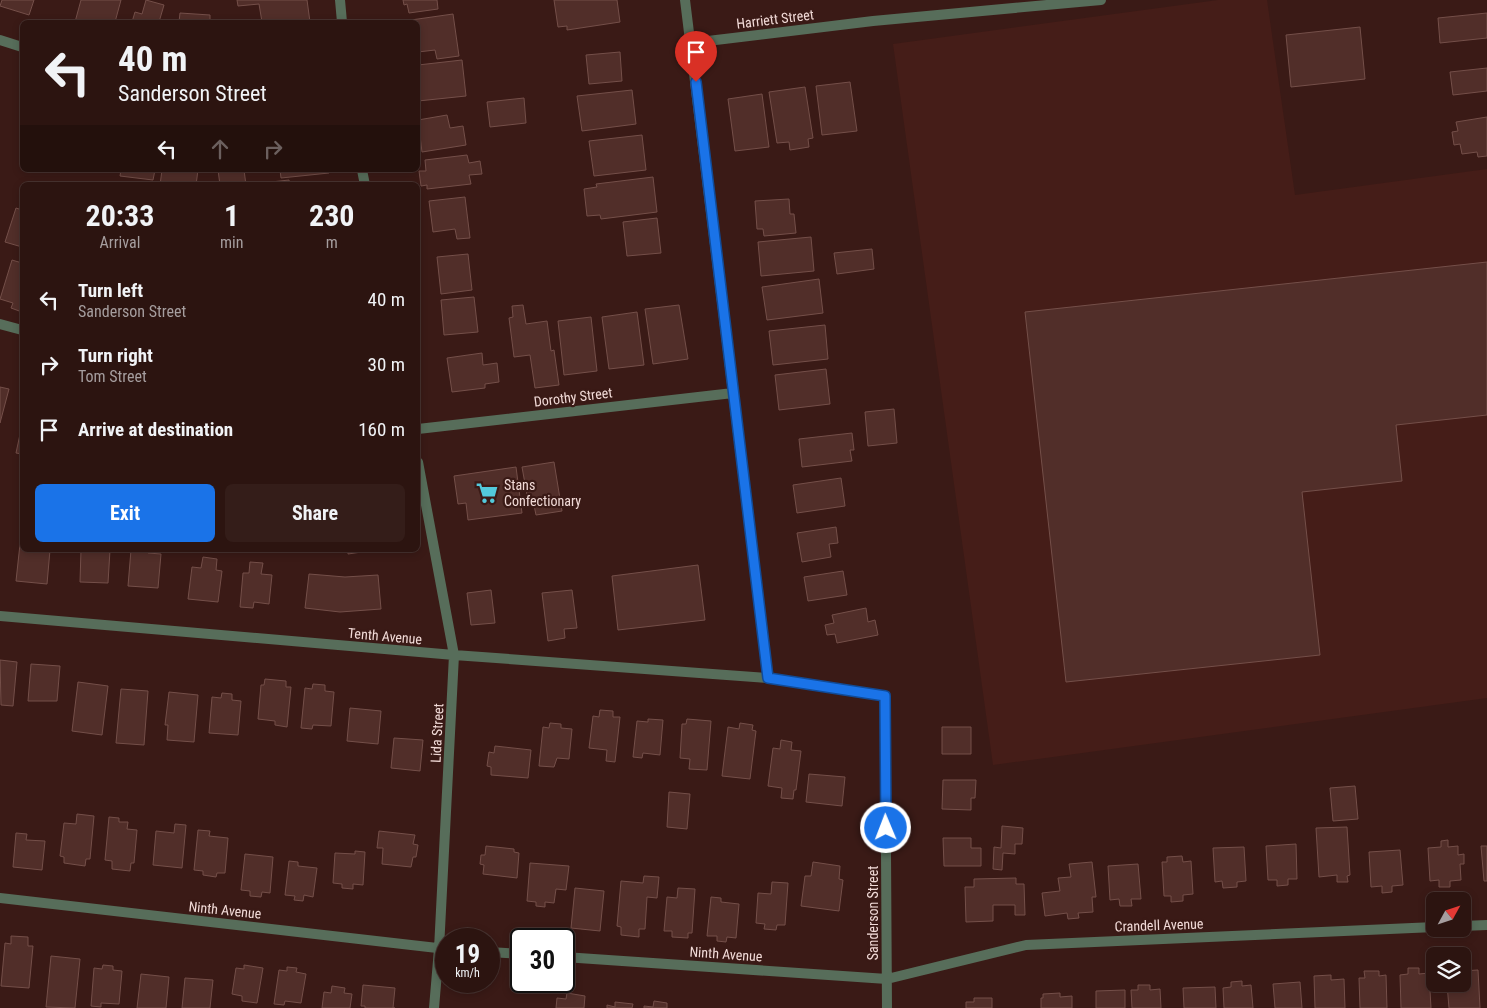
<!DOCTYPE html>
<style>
:root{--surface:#2c1410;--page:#341d19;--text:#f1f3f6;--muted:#a69e9f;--line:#483330;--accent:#1a73e8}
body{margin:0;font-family:"Roboto Condensed",sans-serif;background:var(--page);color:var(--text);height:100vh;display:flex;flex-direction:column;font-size:19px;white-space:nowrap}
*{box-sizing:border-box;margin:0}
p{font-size:16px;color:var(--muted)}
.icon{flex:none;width:28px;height:28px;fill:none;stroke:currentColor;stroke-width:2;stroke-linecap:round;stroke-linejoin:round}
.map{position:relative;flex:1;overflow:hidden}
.sheet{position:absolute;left:20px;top:182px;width:400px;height:370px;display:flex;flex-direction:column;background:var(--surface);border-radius:8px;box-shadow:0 2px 8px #0003,0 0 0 1px var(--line)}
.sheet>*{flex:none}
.hud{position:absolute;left:20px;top:20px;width:400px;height:152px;border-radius:8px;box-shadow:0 2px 8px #0003,0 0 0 1px var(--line);background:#2c1410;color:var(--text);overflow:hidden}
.needle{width:32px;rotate:50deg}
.buttons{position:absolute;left:1426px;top:892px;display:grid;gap:10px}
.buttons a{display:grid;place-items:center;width:45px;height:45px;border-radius:8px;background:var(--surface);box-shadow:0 2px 8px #0003,0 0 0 1px var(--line);font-size:25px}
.speed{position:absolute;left:435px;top:928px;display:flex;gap:10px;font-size:25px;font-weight:700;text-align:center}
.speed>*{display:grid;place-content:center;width:65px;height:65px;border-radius:50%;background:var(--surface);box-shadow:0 2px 8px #0003,0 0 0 1px var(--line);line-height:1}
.speed small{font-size:12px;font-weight:400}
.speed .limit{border:2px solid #111;border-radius:8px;background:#fff;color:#111}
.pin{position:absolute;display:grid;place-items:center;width:42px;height:42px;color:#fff;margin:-51px -21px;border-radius:50% 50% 50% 0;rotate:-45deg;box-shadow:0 0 5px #0007}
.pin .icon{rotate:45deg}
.me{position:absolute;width:55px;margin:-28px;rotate:359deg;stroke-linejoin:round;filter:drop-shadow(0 0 4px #0008)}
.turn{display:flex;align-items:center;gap:18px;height:105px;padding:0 15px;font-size:22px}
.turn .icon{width:65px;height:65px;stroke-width:2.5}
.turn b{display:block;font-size:35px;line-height:42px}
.lanes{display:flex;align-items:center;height:48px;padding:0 15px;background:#0003;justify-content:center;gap:25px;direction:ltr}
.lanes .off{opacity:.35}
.eta{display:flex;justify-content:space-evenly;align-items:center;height:85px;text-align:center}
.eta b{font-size:30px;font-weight:700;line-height:35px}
.action{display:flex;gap:10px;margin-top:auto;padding:10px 15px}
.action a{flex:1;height:58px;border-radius:8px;background:var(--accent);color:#fff;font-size:20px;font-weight:700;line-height:58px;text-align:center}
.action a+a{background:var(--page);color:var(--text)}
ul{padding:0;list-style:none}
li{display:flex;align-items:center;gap:15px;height:65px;padding:0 15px}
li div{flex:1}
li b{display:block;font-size:19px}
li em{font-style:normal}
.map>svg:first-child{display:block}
.built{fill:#451d18}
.building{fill:#512e29;stroke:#744f49}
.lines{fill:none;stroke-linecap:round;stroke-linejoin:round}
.street{stroke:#576d5a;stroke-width:10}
.route-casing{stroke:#114b97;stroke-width:12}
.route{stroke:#1a73e8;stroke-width:9}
.labels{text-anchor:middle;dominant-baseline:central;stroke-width:4.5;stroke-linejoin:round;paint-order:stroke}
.street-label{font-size:14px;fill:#f2dbd8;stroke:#3a1a16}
.poi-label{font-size:14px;fill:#f2dbd8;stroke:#3a1a16;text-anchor:start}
</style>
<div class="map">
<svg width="1487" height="1008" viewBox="0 0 1487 1008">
<rect width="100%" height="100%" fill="#3a1a16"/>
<path class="built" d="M1218,0H1267L1295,195L1487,169V698L993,765L893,44Z"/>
<path class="building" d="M2,0H34L29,15L0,6Z
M81,0H121L115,22H75Z
M146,0L164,5L159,22H132L135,12L142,14Z
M237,0H307L310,22H262L259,4L238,6Z
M403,0H437L438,9L409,13L407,4L404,5Z
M554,0H617L620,22L567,30V26L558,27Z
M180,13L210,15V22H179Z
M1487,13V38L1440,43L1438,18Z
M453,14L459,56L437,59L435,50L418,52V22L404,21Z
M1360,27L1365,79L1291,87L1286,35Z
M620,52L622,81L589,84L586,55Z
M462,60L466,96L418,101V65Z
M1487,68V91L1453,95L1450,72Z
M850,82L857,131L822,135L816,86Z
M805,87L813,138L808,139L809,147L790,150L789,142L777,143L769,92Z
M632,90L636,124L582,131L577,96Z
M762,94L769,147L735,151L728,99Z
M524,98L526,123L490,127L487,102Z
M447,115L450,128L463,126L466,145L422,152L418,120Z
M1487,117V156L1478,157L1477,152L1462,154L1460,144L1454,145L1452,132L1458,131L1456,122Z
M642,135L646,170L594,176L589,141Z
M467,155L469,163L480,161L482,174L469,175L471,184L427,189V185L421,186L419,171H426L425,160Z
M121,170H155L153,180L120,176Z
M162,170H198L196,185H160Z
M218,170H244L246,185H220Z
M280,170H329V173L281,178Z
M653,177L657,212L601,219L600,215L587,216L584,189L597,187L596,184Z
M289,180L290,185H254L253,184Z
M465,197L470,238L457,239L455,229L433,232L429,201Z
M789,199L790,214H794L796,233L764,236L763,229H757L755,201Z
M16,208L22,210V247L5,242Z
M657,218L661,253L627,256L623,222Z
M811,237L814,271L761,276L758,242Z
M872,249L874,269L837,274L834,253Z
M468,254L472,290L441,294L437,257Z
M12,260L22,263V312L11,308L13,303L0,299Z
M1487,262V415L1396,425L1402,481L1302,492L1320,655L1066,682L1025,312Z
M819,279L823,313L767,320L762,287Z
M474,297L478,332L444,335L441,300Z
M523,305L526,324L547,321L551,351L554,350L559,385L535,388L530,355L514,357L509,318L513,317L512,306Z
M679,305L688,359L653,364L645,309Z
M637,312L644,365L609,369L602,317Z
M591,317L597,371L564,375L558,321Z
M825,325L828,359L773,365L769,331Z
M482,353L483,365L497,363L499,382L485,384V388L452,392L447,358Z
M826,369L830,404L779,410L775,375Z
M0,387L9,389L0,423Z
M894,409L897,443L868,446L865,412Z
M22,425V454L16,453Z
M852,433L854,450H850L852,461L802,467L799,439Z
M554,462L562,511L536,515L534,505L529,506L522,467Z
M516,467L522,513L468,520L466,503L458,504L454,476Z
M841,478L845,506L797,513L793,485Z
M836,527L838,543L829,544L831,557L802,562L797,533Z
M21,535H22V550H50L47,584L16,581Z
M81,550H110L108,583L80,582Z
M131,550H148V553L161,554L158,588L128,586Z
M348,550H375L348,554Z
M203,557L217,559L216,570L222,571L218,602L188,599L192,567L201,568Z
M250,562L263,563L261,574L272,575L269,604L254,602L253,608L240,607L243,573H249Z
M698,565L705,620L618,630L612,576Z
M843,571L847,595L808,601L804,577Z
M309,574L345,577L378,575L381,609L340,612L305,608Z
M491,590L495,623L471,625L467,593Z
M572,590L577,628L564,629L565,638L548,641L542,593Z
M866,608L868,622L875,620L878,635L837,643L835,634L827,635L825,625L834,623L832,615Z
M0,660L17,662L13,706L1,705Z
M31,664L60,666L57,701H28Z
M265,679L286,681V687H291L287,727L275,725V721L258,719L261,685H264Z
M78,682L108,686L102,735L72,731Z
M313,684L325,685V691L334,692L331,726L313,725L312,729L301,728L305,688L312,689Z
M121,689L148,691L144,745L116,743Z
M169,692L198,695L194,742L167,740L168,725H165Z
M222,693L232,694V700L241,701L238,735L209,733L212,697L221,698Z
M350,708L381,711L378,744L347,741Z
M600,710L613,711V717H620L615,762L606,761L607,750L589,748L593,716L599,717Z
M648,719L663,720L660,755L643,753L642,758L633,757L637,721L648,722Z
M687,719L711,721L707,770L689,769L690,759L680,758L682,724H686Z
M550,723L561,724V728L572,729L569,759L557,758L554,767L539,766L543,727L549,728Z
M740,723L753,725L752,730L756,731L750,779L722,776L728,727L739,729Z
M942,727H971V754H942Z
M394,738L423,740L420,771L391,768Z
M781,740L792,742L791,750L801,751L796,790H794L793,799L781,798L782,788L768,786L773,748L780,749Z
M495,746L531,750L528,778L491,775V767L487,766L489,752L494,753Z
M809,774L845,777L842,806L806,802Z
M943,780H976L975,798H971V810L942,809Z
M1355,786L1358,819L1333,821L1330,788Z
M669,792L690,794L687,829L667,827Z
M77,814L94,816L90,859H86L85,866L64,863V857L60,856L64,823L76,824Z
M109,817L119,818V822H128L127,829L137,830L134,863H131L130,871L112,869V861L105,860Z
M175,824L186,825L182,868L153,865L156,831L174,833Z
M1002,826L1023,828L1022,844H1015V854L1003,853L1002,870L993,869L994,847L1001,848Z
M1347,827L1350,875L1347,876L1348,882H1337V875L1319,877L1316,828Z
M198,830L210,831L209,836L228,838L225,873H217L216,877L203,875V871L194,870Z
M379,831L415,835L413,844L418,845L416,857H413L411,867L382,864L383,848H377Z
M16,833L27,834L26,840L45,841L42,870L13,867Z
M943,838H971V848H981V866H944Z
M1448,840V847L1458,846V855L1464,854V864H1460L1461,880L1450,881V887H1439V880L1430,881L1428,848L1441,847V841Z
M1296,844L1297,879H1288V885L1277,886V880H1268L1266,846Z
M486,846L514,849V852L519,853L517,878L483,874L484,865L480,864L481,855H485Z
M1481,846H1487V881H1484Z
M1244,847L1246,881L1237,882V887L1223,888L1222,881L1215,882L1213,848Z
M1400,850L1403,885L1392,886V892L1382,893V886L1371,887L1369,852Z
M355,851L365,852L363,885L353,884V889L342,888V884L333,883L335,853L355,854Z
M245,854L273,857L270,893L262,892L261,897L250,896V891L241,890Z
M1182,856L1183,862L1191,861L1193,894L1183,895V901L1171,902V896H1164L1162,862H1167V857Z
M289,861L298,862V866L317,868L313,897L304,895L303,901L294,900L295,896L285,895Z
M813,862L840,866L839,879L843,880L839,911L801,906L805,876H811Z
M1092,862L1096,897H1092L1093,912L1078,913L1079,918L1068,919L1067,913L1045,916L1042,893L1060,891L1058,878L1071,877L1069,864Z
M530,863L569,866L566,890L556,889L554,903L545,902V907L536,906V902L527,901Z
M1138,864L1141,899H1131L1132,906H1120L1119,899L1110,900L1108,866Z
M644,876L659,877L657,898L647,897L645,929H639V937L621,935V927L617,926L621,881L643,883Z
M1016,878V884H1024L1025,915H1015V905H993V921L966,922L965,887H974V879Z
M772,882L788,883L785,925H777L776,930L764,929L765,924L756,923L758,893L771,894Z
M575,888L604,891L600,931L571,928Z
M678,888L695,889L692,933H688V938L672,937V931H664L667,897L677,898Z
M711,897L721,898V902L739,904L736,938L727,937L726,942L717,941V936H707Z
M11,936L28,937V946H33L29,988L1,986L5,943L11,944Z
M51,956L80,959L75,1008L46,1007Z
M103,965L113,966V970L122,971L119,1004L101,1003V1007L91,1006L94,968L102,969Z
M244,965L263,968L257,1003L242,1001V996L232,994L236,968L244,969Z
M287,967L297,968L296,972L306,974L301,1003L285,1001L284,1005L274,1004L279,970L287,971Z
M1408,968H1419V974L1429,973L1431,1008H1401L1400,975L1408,974Z
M1478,970L1480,1008H1449L1447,984H1462V971Z
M1364,971H1379V976L1386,975L1387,1008H1360L1359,978H1365Z
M141,974L169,977L166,1008H137Z
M1331,975V980L1344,979L1345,1008H1315L1314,976Z
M185,978L213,980L210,1008H182Z
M1242,981V986L1251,985L1253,1008H1224L1223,988L1231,987V982Z
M1300,982L1302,1008H1275L1273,984Z
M363,985L395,988L393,1008H395H365V1006H361Z
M1138,985H1150V990L1160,989L1161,1008H1132L1131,990H1138Z
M332,986L345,988L344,993L352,994L350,1008H322L324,992L331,993Z
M1215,987L1216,1008H1184L1183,988Z
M1125,990V1008H1096V991Z
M567,993L585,996L584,1008H556L557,998L566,999Z
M1060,993V997L1072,996V1008H1041V998H1043V994Z
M974,998H992V1008H966V1002H974Z
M654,1001L667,1003V1008H644V1006L653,1007Z
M615,1002L633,1004L632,1008H607V1005L615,1007Z"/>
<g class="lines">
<path class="street" d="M340,0L342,22
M685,0L768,678
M0,40L22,47
M691,43L873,21L1101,0
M362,170L365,185
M0,324L22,330
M418,429L733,393
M418,462L454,655L439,949L434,1008
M0,616L454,655L768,678L885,696L887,1008
M0,898L446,949
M1462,926L1487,925
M489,952L521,954
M564,957L887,979L1026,945L1435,927"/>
</g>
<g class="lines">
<g class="route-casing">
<path id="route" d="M696,82L768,678L885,696L886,828"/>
</g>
<use href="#route" class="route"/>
</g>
<defs>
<g id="supermarket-bare" transform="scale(1.725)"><path d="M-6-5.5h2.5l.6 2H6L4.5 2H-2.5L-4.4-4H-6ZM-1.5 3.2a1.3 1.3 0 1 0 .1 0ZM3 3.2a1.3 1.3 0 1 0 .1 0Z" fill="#53cadc" stroke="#3a1a16" stroke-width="2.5" paint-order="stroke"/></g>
</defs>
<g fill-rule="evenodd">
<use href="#supermarket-bare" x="487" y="493"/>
</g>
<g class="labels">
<g class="street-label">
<text transform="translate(775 19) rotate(-7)">Harriett Street</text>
<text transform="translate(573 397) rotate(-7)">Dorothy Street</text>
<text transform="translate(385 636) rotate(5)">Tenth Avenue</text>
<text transform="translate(437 733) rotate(-87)">Lida Street</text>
<text transform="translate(225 910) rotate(6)">Ninth Avenue</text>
<text transform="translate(873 913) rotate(-90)">Sanderson Street</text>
<text transform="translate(1159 925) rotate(-2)">Crandell Avenue</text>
<text transform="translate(726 954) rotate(4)">Ninth Avenue</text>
</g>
<g class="poi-label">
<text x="504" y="485">Stans<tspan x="504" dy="16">Confectionary</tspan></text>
</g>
</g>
</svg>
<div class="buttons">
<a><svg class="needle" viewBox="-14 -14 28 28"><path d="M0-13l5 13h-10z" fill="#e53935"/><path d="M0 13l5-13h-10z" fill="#a69e9f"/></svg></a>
<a><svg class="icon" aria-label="layers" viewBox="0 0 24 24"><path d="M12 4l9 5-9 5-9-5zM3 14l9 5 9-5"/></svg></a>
</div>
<div class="speed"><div>19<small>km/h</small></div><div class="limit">30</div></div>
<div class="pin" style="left:696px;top:82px;background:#d93025"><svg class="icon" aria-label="arrive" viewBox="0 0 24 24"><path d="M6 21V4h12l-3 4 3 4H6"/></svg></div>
<svg class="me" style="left:886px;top:828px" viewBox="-20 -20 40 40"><circle r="17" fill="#1a73e8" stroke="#fff" stroke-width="3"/><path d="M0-11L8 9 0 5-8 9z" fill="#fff"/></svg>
<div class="hud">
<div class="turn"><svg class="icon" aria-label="left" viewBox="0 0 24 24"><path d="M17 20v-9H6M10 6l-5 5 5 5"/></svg><div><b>40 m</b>Sanderson Street</div></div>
<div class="lanes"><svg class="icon" aria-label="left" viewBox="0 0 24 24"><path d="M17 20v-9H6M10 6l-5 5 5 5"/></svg><svg class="icon off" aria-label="ahead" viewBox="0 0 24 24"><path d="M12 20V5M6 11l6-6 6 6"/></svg><svg class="icon off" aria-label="right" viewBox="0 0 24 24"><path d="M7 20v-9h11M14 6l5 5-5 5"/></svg></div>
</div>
<section class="sheet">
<div class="eta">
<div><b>20:33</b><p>Arrival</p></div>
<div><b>1</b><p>min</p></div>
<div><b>230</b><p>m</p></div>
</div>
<ul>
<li><svg class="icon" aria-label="left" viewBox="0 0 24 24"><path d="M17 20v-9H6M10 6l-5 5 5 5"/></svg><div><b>Turn left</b><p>Sanderson Street</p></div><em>40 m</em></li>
<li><svg class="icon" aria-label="right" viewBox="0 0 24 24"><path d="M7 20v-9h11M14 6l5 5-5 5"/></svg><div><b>Turn right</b><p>Tom Street</p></div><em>30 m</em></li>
<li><svg class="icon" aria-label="arrive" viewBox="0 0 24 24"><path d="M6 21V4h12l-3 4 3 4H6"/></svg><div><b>Arrive at destination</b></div><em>160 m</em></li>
</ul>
<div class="action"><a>Exit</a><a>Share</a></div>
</section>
</div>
